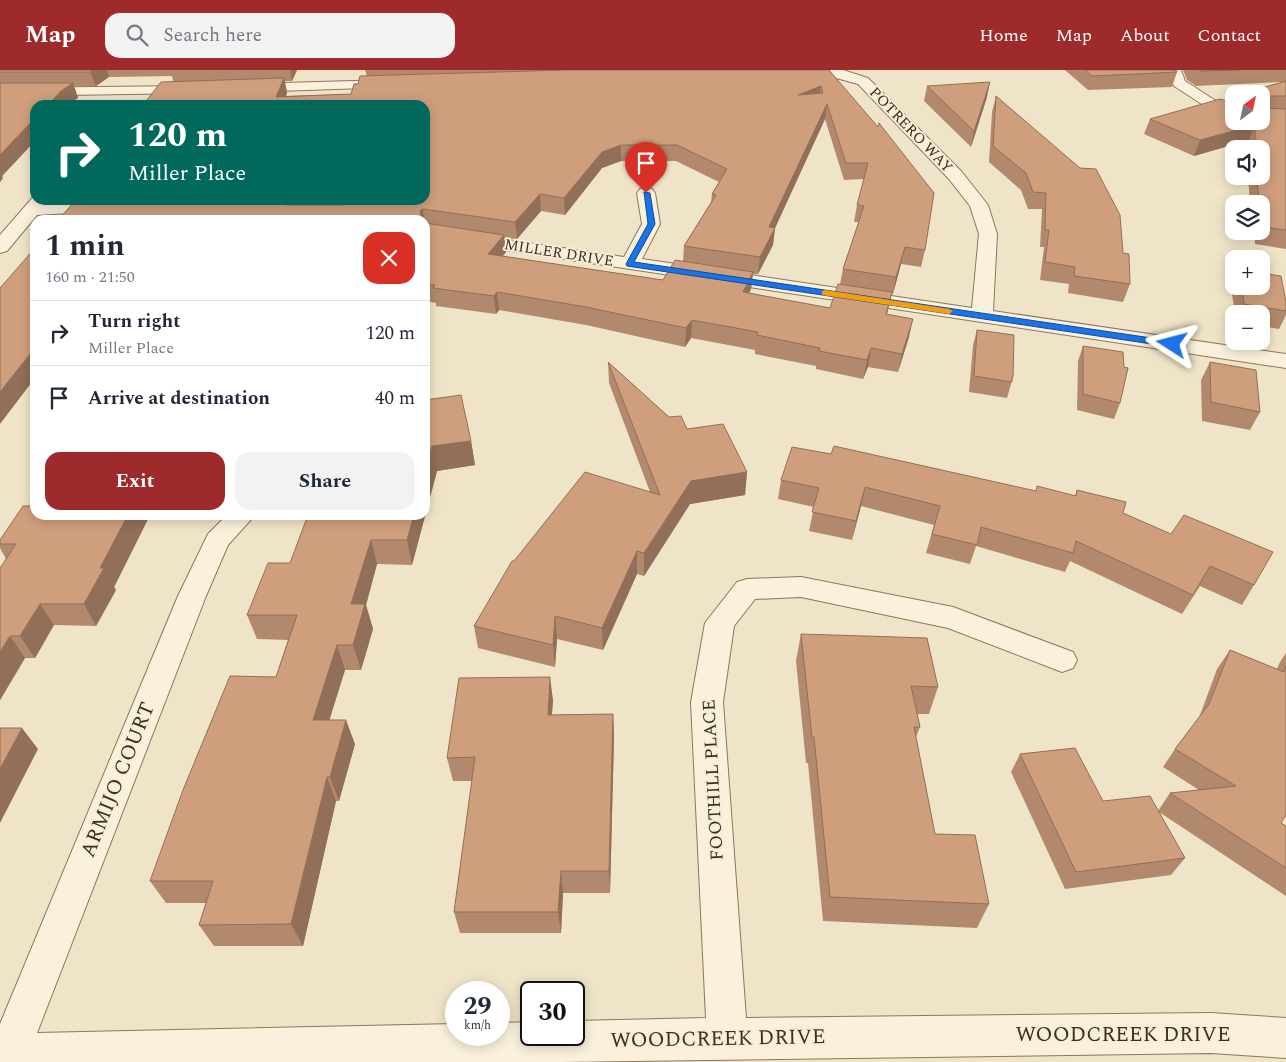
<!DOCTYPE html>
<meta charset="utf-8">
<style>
:root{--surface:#fff;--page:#f2f2f3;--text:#1f2937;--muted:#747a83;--line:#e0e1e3;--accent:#9e2a2b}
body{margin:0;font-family:Spectral,serif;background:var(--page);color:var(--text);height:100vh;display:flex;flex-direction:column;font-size:19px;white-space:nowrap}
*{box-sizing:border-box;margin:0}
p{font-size:16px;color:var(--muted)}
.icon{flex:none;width:28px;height:28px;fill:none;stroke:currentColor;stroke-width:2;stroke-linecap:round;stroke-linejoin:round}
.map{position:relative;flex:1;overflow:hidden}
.details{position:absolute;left:30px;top:145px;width:400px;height:305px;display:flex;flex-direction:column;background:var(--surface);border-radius:15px;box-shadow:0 2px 12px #0003}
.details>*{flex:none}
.guide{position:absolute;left:30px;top:30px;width:400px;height:105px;border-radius:15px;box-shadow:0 2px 12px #0003;background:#00695c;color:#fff;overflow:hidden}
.needle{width:32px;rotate:33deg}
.tools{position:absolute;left:1225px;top:15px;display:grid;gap:10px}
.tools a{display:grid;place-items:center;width:45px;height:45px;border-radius:10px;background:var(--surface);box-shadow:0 2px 12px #0003;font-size:25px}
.speed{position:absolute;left:445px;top:911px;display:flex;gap:10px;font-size:25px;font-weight:700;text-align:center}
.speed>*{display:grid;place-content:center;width:65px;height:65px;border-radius:50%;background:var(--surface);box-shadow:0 2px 12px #0003;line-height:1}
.speed small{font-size:12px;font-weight:400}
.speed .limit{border:2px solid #111;border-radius:8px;background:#fff;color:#111}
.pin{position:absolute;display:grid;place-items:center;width:42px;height:42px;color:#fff;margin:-51px -21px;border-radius:50% 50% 50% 0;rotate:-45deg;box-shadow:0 0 5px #0007}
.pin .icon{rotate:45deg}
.me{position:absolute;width:55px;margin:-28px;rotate:279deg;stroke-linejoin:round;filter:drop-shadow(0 0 4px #0008)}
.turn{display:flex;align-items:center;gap:18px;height:105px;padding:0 15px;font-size:22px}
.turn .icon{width:65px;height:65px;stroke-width:2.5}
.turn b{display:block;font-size:35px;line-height:42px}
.round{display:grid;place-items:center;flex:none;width:52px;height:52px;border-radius:15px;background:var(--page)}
.summary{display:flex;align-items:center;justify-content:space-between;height:85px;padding:0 15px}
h1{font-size:30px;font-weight:700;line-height:38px}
.button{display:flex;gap:10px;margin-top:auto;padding:10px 15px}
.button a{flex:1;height:58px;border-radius:15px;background:var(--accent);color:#fff;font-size:20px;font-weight:700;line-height:58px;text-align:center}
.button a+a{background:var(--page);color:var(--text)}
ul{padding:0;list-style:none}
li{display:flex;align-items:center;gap:15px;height:65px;padding:0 15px;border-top:1px solid var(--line)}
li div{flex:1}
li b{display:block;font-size:19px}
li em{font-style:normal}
header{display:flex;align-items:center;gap:30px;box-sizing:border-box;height:70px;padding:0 25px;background:var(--accent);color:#fff}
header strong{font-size:24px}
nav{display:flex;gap:28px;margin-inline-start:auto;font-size:18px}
.search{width:350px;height:45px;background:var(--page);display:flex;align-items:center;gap:12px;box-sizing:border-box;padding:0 18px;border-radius:15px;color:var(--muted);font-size:19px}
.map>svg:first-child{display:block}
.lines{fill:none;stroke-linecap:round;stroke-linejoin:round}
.minor-casing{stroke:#8d765c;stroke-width:2}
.minor{fill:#faf1dc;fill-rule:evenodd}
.wall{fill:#b2896c;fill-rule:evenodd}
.shaded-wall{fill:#916f58}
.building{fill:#cf9f7d;stroke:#916f58;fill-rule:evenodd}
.route{fill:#1a73e8;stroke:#114b97}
.slow{fill:#f59e0b}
.labels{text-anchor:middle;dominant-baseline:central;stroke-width:4;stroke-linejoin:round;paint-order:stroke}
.far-street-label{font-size:15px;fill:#3d2e20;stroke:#f7eed8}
.street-label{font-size:18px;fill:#3d2e20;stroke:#f7eed8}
.near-street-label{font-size:21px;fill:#3d2e20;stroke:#f7eed8}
</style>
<header>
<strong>Map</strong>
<div class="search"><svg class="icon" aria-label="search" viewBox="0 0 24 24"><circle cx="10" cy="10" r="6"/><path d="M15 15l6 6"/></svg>Search here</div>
<nav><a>Home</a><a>Map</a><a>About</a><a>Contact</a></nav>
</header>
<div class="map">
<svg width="1286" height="992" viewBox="0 0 1286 992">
<rect width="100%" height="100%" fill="#f0e4c8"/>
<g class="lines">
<g class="minor-casing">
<path id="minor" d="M788,0H843L868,8L961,101L988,135L997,164L993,241L1286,284V298L425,168V158L624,187L642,154L637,123L640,119L646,118L652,119L655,123L660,154L642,189L972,238L979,164L970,136L949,109L858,14L829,6H794L789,5L787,2Z
M1167,0H1181L1185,11L1224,36L1234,40V49L1214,42L1174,16Z
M391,10L396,11L398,14L396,17L249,22L244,21L242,18L244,15L249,14Z
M191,16L196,17L198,20L196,23L0,26V18Z
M34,126L35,130H49L46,134L105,131L111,132L114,136L111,140L105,141L37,145L7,181L0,183V165Z
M227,445H255L228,475L206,526L37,963L456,954V965H499V953L531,952V965H574V951L706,948L691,632L705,553L737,512L747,509L801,507L953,537L1073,582L1077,590L1073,598L1062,602L948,558L801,527L755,529L734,556L723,632L746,948L1211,943L1286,948V988L1211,983L560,992H0V954L178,526L208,464Z"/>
</g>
<use href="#minor" class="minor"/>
</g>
<path class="wall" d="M0,0H297L292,11H285L287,23L286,26L351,24L358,14L367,6L365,0H829L925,180L921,197L901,194L893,224H891L887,244L909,267L898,302L868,297L863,309L816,299V296L755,284V280L691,268L685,277L586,255L499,240L496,244L436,236V233L425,231V150H58L76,130H425L143,35L173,11L172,6L109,7L96,16H74L78,28L35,35V71L2,106L3,108L0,112ZM825,49L844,110L864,109L857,135L854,152H859L843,199L840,214L830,238L749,223L751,219L753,204H758L773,175L775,158ZM621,91H676L719,112L712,124L711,132L684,176L683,191L663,210L503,186L506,182L505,168L517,169L541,141L565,145L602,98Z
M1065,0H1176L1177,2L1172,17L1088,20Z
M1183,0H1286V179L1255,174L1254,161H1261V134H1250L1248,106H1261V79H1248L1249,70L1194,86L1144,64L1150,49L1234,51L1261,24L1282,12L1196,16L1187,10Z
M927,16L987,27L971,77L924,31Z
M996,26L1123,183L1130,214L1123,232L1068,223L1069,214L1040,210L1044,177H1040L1042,139H1028L1021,120L989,92L992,42Z
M1234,211V216H1261L1286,232V245L1279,259L1261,256V244H1235L1231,217Z
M977,260L1013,307L1007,328L969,322L973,275Z
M1083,276L1120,333L1114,349L1077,340L1078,291Z
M608,292L669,347L687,359L747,402L745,425L690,434L644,506L637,504L603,580L557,569L555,597L478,578L474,556L514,491L650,422L609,313Z
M1210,292L1260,342L1250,360L1202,351L1201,310Z
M425,330L471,371L475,395L437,401L412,495L377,494L366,535L373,559L361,600H345L329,650L355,674L339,731H336L303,876H214L199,855L206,833H166L150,811L276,607L288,570L257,569L247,545L290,493L425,445Z
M831,384L1035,421L1075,426L1077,420L1123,443L1254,515L1242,535L1200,516L1182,544L1070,491L1065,502L976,476L970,494L926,483L934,455L861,436L852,470L809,461L814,437L778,429L781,410Z
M35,445H150L114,517L116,520L96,556L54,555L35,588H25L0,630L6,489L0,478V470Z
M801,564L938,617L929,644H917L920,657L916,667L935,764L989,834L977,858L823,851L808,693H806L796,591Z
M1230,580L1277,599L1280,592L1286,583V745L1281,753L1286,756V826L1159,742L1185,788L1171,805L1065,819L1011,702L1020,684L1103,731L1158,741L1170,723L1199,720L1163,697L1175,679L1199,648L1217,599Z
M553,630L552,645L613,644L614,667L610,823H563L561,863H460L454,842L472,711H453L447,688Z"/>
<path class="shaded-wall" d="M93,0H107L109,7L96,16L90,2Z
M290,0H297L292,11Z
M284,8L287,23L283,35L276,27Z
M990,12L987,27L971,77L974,61Z
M73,13L78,28L68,35H48L61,21Z
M821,16L819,31L798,25Z
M827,34L825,49L775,158L773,175L758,204L760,187L769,157Z
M35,48V71L2,106L3,108L0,112V85Z
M1255,55L1249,70L1194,86L1200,70Z
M621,75V91L602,98L565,145L564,128L602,82Z
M540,124L541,141L517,169L515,152Z
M423,139L424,150H422L420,141Z
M504,165L506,182L490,201L488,184Z
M905,177L901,194L893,224L896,207Z
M753,202L751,219L741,240L743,222Z
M497,222L499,240L496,244L494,226Z
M892,222L888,240L882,262L886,244Z
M913,249L909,267L898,302L902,284Z
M692,250L691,268L685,277L686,258Z
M35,274V308L0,354V322Z
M871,278L868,297L863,309L867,290Z
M471,371L475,395L437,401L412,495L407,470L414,445H425V404L432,376Z
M747,402L745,425L690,434L644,506V483L691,411Z
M865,417L861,436L852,470L856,451Z
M128,445H150L114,517L116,520L96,556L84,534L100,498Z
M371,470L377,494L366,535L373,559L361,600L353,575L351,534Z
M637,481V504L603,580L602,558Z
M40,534L54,555L35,588L20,566Z
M555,546L557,569L555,597L553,575Z
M10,566L25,588L0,630V582Z
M337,575L345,600L322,674L313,650Z
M550,607L553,630L550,668L548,645Z
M613,644L614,667L610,823L609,801Z
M346,650L355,674L339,731L330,707Z
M22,658L38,679L0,753V699Z
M327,707L336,731L303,876L291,854Z
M561,801L563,823L561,863L558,842Z"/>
<path class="building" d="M0,0H93L90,2H0Z
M566,0H829L878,57L879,53L934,123L925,180L905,177L896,207L843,199L864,136L857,135L868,93H846L827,34L769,157L775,158L760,187L684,176L716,125L712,124L727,99L677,75H621L602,82L564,128L540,124L515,152L423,139L420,141L422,150H58L76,130H248L288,135H344L341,130H425V35H143L161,12L284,8L276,27L351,24L354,14H358L360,6ZM821,16L823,23L798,25Z
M1085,0H1176L1177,2L1092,6Z
M1199,0H1239L1201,1Z
M1286,11V26H1267L1266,34L1261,36V24H1241Z
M990,12L974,61L927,16Z
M0,13H73L61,21L48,35H35V48L0,85Z
M996,26L1080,98L1096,99L1120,145L1123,183L1129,184L1130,214L1074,206L1075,197L1045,192L1049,160H1045L1046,123L1033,122L1026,103L993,76Z
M1220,29L1234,33V51H1261V37L1262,38L1286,39V160L1263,157L1261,145V134H1260L1256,106H1261V79H1255V55L1200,70L1150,49Z
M425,153L504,165L488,184L495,185L663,210L675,190L753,202L743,222L830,238L838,214L892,222L886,244L913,249L902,284L871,278L867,290L819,281L820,278L757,265L758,262L692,250L686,258L586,237L497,222L494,226L433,218L435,215L425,214Z
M35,178V274L31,279H34L0,322V218Z
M1261,203L1281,206L1286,232V241L1244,234L1242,216H1261Z
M977,260L1014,265L1013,307H1012V312L974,306Z
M1083,276L1123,282L1124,297L1128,298L1120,333L1083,324Z
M608,292L669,347L681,346L687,359L723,354L747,402L691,411L644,483L637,481L602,558L555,546L553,575L474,556L512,491H514L585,402L660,425Z
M1210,292L1256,300L1260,342L1211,332Z
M461,325L471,371L432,376L425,404V330Z
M834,376L1036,421L1037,416L1076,426L1077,420L1126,432L1123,443L1171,464L1184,445L1273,482L1254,515L1210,496L1193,525L1076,471L1073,483L981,457L977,475L932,464L940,436L865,417L856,451L812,442L819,418L781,410L792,377L831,384Z
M23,436H35V445H128L100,498H104L84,534H40L20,566H10L0,582V498L16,474H0V470Z
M308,445H414L407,470H371L351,534H365L353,575H337L313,650H346L330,707H327L291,854L199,855L213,811H150L183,720L230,606L276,607L297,545H247L268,493H290Z
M801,564L927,568L938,617L911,616L920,657H914L935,764L975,765L989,834L830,827L814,667H812Z
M1230,580L1284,602L1286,596V745L1281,753L1286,756V798L1170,723L1236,716L1175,679L1209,634Z
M550,607L548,645L613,644L609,801H561L558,842H454L475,687L447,688L459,608Z
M0,658H22L0,699Z
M1075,678L1103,731L1150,726L1185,788L1076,802L1020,684Z"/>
<path class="route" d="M644,122L650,123L655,154L634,192L1172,271L1176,274L1172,277L627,196L626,194L648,154Z"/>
<path class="slow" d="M825,220L949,239L953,241L949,244L822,225V221Z"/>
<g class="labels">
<g class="far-street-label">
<text transform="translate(911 60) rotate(46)">POTRERO WAY</text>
<text transform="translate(559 183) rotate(9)">MILLER DRIVE</text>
</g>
<g class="street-label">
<text transform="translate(713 710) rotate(-93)">FOOTHILL PLACE</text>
</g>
<g class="near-street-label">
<text transform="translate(118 710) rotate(-68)">ARMIJO COURT</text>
<text x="1123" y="965">WOODCREEK DRIVE</text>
<text transform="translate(718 969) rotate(-1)">WOODCREEK DRIVE</text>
</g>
</g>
</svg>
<div class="tools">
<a><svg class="needle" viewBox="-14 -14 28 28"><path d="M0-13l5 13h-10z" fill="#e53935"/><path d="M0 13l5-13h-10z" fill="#747a83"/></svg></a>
<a><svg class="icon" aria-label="sound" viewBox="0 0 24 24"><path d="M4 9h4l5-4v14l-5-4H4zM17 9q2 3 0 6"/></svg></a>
<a><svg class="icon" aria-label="layers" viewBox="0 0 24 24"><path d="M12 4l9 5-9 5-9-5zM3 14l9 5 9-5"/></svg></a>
<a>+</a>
<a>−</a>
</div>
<div class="speed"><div>29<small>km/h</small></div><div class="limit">30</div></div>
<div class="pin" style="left:646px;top:123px;background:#d93025"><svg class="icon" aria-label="arrive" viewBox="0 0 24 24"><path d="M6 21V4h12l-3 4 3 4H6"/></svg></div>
<svg class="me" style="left:1172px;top:274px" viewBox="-20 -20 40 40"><path d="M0-17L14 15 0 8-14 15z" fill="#1a73e8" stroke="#fff" stroke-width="4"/></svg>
<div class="guide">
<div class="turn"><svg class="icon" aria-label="right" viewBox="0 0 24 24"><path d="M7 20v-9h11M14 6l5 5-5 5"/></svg><div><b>120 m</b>Miller Place</div></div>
</div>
<section class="details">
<div class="summary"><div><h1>1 min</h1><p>160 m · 21:50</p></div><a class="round" style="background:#d93025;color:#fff"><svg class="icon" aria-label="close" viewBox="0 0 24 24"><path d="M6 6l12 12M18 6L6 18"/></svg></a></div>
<ul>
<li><svg class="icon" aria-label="right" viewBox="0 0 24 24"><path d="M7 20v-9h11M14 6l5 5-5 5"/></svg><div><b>Turn right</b><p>Miller Place</p></div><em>120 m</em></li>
<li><svg class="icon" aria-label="arrive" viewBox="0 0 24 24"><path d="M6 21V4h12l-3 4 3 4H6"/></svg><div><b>Arrive at destination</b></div><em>40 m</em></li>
</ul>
<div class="button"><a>Exit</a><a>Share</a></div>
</section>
</div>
